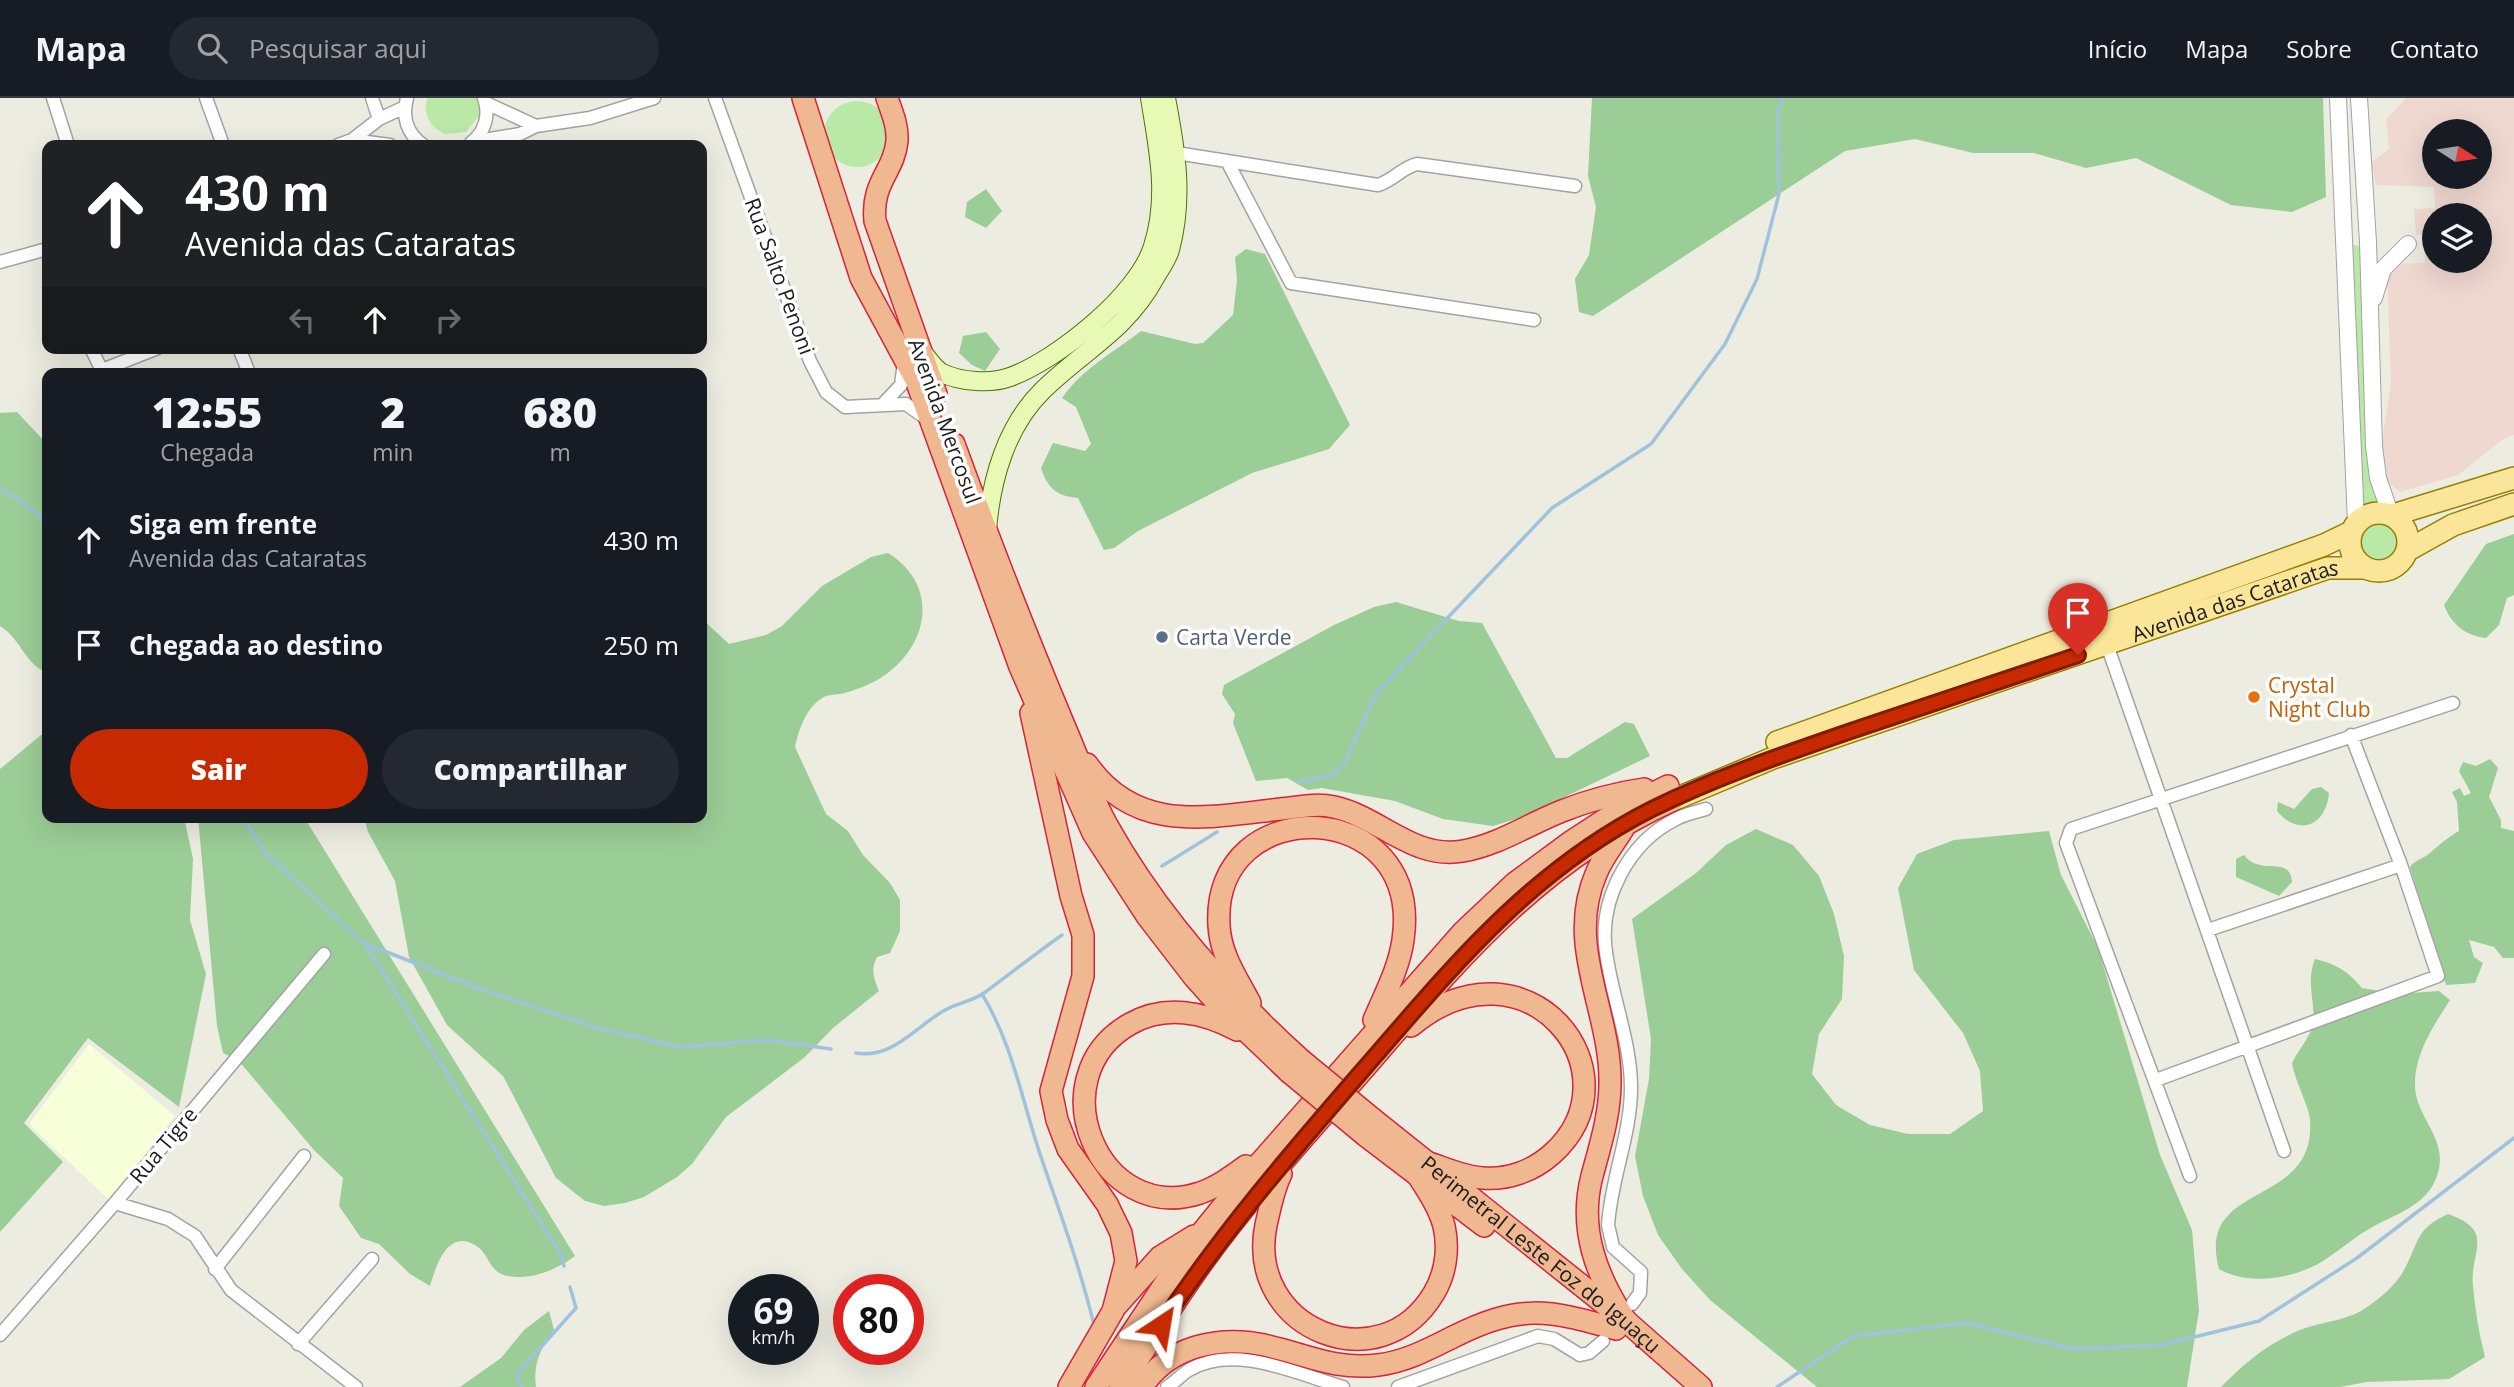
<!DOCTYPE html>
<html lang="pt">
<meta charset="utf-8">
<style>
:root{--surface:#171b24;--page:#242831;--text:#f1f3f6;--muted:#9ea1a6;--line:#363941;--accent:#c72a01}
body{margin:0;font-family:"Open Sans",sans-serif;background:var(--page);color:var(--text);height:100vh;display:flex;flex-direction:column;font-size:26px;white-space:nowrap}
*{box-sizing:border-box;margin:0}
p{font-size:23px;color:var(--muted)}
.icon{flex:none;width:38px;height:38px;fill:none;stroke:currentColor;stroke-width:2;stroke-linecap:round;stroke-linejoin:round}
.map{position:relative;flex:1;overflow:hidden}
.side{position:absolute;left:42px;top:270px;width:665px;height:455px;display:flex;flex-direction:column;background:var(--surface);border-radius:14px;box-shadow:0 7px 28px #0002}
.side>*{flex:none}
.top-card{position:absolute;left:42px;top:42px;width:665px;height:214px;border-radius:14px;box-shadow:0 7px 28px #0002;background:#202124;color:#fff;overflow:hidden}
.needle{width:46px;rotate:102deg}
.controls{position:absolute;left:2422px;top:21px;display:grid;gap:14px}
.controls a{display:grid;place-items:center;width:70px;height:70px;border-radius:50%;background:var(--surface);box-shadow:0 7px 28px #0002;font-size:35px}
.speed{position:absolute;left:728px;top:1176px;display:flex;gap:14px;font-size:35px;font-weight:700;text-align:center}
.speed>*{display:grid;place-content:center;width:91px;height:91px;border-radius:50%;background:var(--surface);box-shadow:0 7px 28px #0002;line-height:1}
.speed small{font-size:18px;font-weight:400}
.speed .limit{border:10px solid #d22;background:#fff;color:#111}
.pin{position:absolute;display:grid;place-items:center;width:60px;height:60px;color:#fff;margin:-72px -30px;border-radius:50% 50% 50% 0;rotate:-45deg;box-shadow:0 0 7px #0007}
.pin .icon{rotate:45deg}
.me{position:absolute;width:77px;margin:-38px;rotate:33deg;stroke-linejoin:round;filter:drop-shadow(0 0 5px #0008)}
.turn{display:flex;align-items:center;gap:24px;height:147px;padding:0 28px;font-size:32px}
.turn .icon{width:91px;height:91px;stroke-width:2.5}
.turn b{display:block;font-size:49px;line-height:60px}
.lanes{display:flex;align-items:center;height:66px;padding:0 28px;background:#0003;justify-content:center;gap:35px;direction:ltr}
.lanes .off{opacity:.35}
.eta{display:flex;justify-content:space-evenly;align-items:center;height:119px;text-align:center}
.eta b{font-size:42px;font-weight:800;line-height:49px}
.action{display:flex;gap:14px;margin-top:auto;padding:14px 28px}
.action a{flex:1;height:80px;border-radius:42px;background:var(--accent);color:#fff;font-size:28px;font-weight:800;line-height:80px;text-align:center}
.action a+a{background:var(--page);color:var(--text)}
ul{padding:0;list-style:none}
li{display:flex;align-items:center;gap:21px;height:105px;padding:0 28px}
li div{flex:1}
li b{display:block;font-size:26px}
li em{font-style:normal}
header{display:flex;align-items:center;gap:42px;box-sizing:border-box;height:98px;padding:0 35px;background:var(--surface);border-bottom:2px solid var(--line)}
header strong{font-size:33px}
nav{display:flex;gap:38px;margin-inline-start:auto;font-size:24px}
.search{width:490px;height:63px;background:var(--page);display:flex;align-items:center;gap:18px;box-sizing:border-box;padding:0 24px;border-radius:38px;color:var(--muted);font-size:26px}
.map>svg:first-child{display:block}
.commercial{fill:#efd8d0;fill-rule:evenodd}
.education{fill:#f7ffd9}
.grass{fill:#b9e8a7}
.forest{fill:#9bcd96}
.lines{fill:none;stroke-linecap:round;stroke-linejoin:round}
.stream{stroke:#a1c2dc;stroke-width:3.5}
.minor-casing{stroke:#a3a3a3;stroke-width:15}
.tertiary-casing{stroke:#a3a3a3;stroke-width:18}
.secondary-casing{stroke:#4f7105;stroke-width:20}
.primary-casing{stroke:#938100;stroke-width:24}
.trunk-casing{stroke:#d6243c;stroke-width:24}
.minor{stroke:#fff;stroke-width:12}
.tertiary{stroke:#fff;stroke-width:16}
.secondary{stroke:#e7f9b4;stroke-width:18}
.primary{stroke:#fbe599;stroke-width:21}
.trunk{stroke:#f0b890;stroke-width:21}
.trunk-bridge-casing{stroke:#d6243c;stroke-width:24;stroke-linecap:butt}
.trunk-bridge{stroke:#f0b890;stroke-width:21}
.route-casing{stroke:#811b01;stroke-width:18}
.route{stroke:#c72a01;stroke-width:12}
.service-dot{fill:#5c6f8a;stroke:#fff;stroke-width:2.5}
.food-dot{fill:#e8710a;stroke:#fff;stroke-width:2.5}
.labels{text-anchor:middle;dominant-baseline:central;stroke-width:7;stroke-linejoin:round;paint-order:stroke}
.street-label{font-size:21px;fill:#1c1c1c;stroke:#fff}
.service-label{font-size:21px;fill:#4e5e75;stroke:#fff;text-anchor:start}
.food-label{font-size:21px;fill:#c56008;stroke:#fff;text-anchor:start}
</style>
<header>
<strong>Mapa</strong>
<div class="search"><svg class="icon" aria-label="search" viewBox="0 0 24 24"><circle cx="10" cy="10" r="6"/><path d="M15 15l6 6"/></svg>Pesquisar aqui</div>
<nav><a>Início</a><a>Mapa</a><a>Sobre</a><a>Contato</a></nav>
</header>
<div class="map">
<svg width="2514" height="1289" viewBox="0 0 2514 1289">
<rect width="100%" height="100%" fill="#edece1"/>
<path class="commercial" d="M2406,0H2514V337L2503,341L2458,377L2400,394L2385,382L2381,350L2391,285L2387,176L2396,166L2425,165L2424,137H2416L2414,111L2435,110L2434,89L2376,87L2372,69V64L2389,51L2386,22ZM2434,33H2480V79H2434ZM2434,117H2480V163H2434Z"/>
<path class="education" d="M89,946L175,1018L109,1102L29,1026Z"/>
<path class="grass" d="M427,0H479V18L466,34L445,36C430,29 423,17 427,0Z
M824 36a33 33 0 1 1 66 0a33 33 0 1 1-66 0Z
M2351,146L2361,149L2383,404L2360,414Z
M2358 444a21 21 0 1 1 42 0a21 21 0 1 1-42 0Z"/>
<path class="forest" d="M1592,0H2323L2326,99L2292,114L2231,107L2136,60L2086,70L2034,55H1973L1915,41L1845,53L1593,218L1579,214L1575,181L1589,157L1596,109L1588,78Z
M986,91L1002,113L986,130L965,119L967,104Z
M1246,151L1265,156L1350,327L1329,351L1252,375L1138,433L1114,450L1104,452L1078,400C1057,398 1048,391 1041,370L1053,345L1085,353L1091,346L1076,309L1062,300C1082,271 1114,254 1141,233L1195,246L1203,245L1233,217L1237,182L1235,159Z
M986,234L1000,251L985,273L972,267L959,255L963,238Z
M17,314L47,346V575C23,564 22,542 0,528V315Z
M2514,436V497L2507,500L2499,527L2486,540C2466,538 2451,526 2444,507L2486,446Z
M888,455C941,488 929,550 879,581C869,587 855,592 845,595C838,597 829,596 824,599C806,609 799,631 795,649L826,716L848,733L863,757L890,785L900,802V833L890,855L877,859C870,872 874,880 879,893L833,930L805,959L726,1019L692,1066L677,1079L644,1099L625,1105L604,1108L585,1103L556,1080L503,978L447,927L409,859L395,783L368,734L364,719H702V521L729,546L766,537L782,528L822,488L871,459Z
M1396,504L1459,523L1482,525L1556,660H1567L1625,624L1634,626L1650,658L1523,719L1493,728L1443,721L1395,703L1322,690L1308,692L1287,680L1256,683L1233,625L1235,616L1222,596L1224,587L1334,527L1374,509Z
M47,635V719H184L193,761L190,822L206,876L179,1009L88,940L24,1025L63,1064L0,1134V671L41,637Z
M2490,661L2498,670L2489,699L2501,722V730L2514,733V860H2503L2494,849L2469,842L2474,859L2483,865L2475,885L2446,887L2410,769C2416,761 2423,761 2430,755C2440,746 2447,740 2459,733L2457,704L2452,694L2460,690L2464,698L2471,695L2459,673L2463,664L2476,668Z
M2321,689L2329,695C2326,728 2299,739 2277,713L2278,704L2294,711L2312,691Z
M198,719H304L575,1158C557,1172 527,1184 504,1177C490,1173 488,1156 478,1149C448,1128 436,1168 430,1188L410,1176L379,1146L361,1140L339,1108L343,1080L314,1052L238,962L223,955L217,928Z
M1756,731L1793,747L1819,778L1834,816L1844,858L1842,901L1819,936L1812,976L1836,1007L1870,1027L1908,1036H1950L1983,1013L1980,973L1963,935L1914,872L1898,790L1917,756L1954,742L2049,733L2061,777L2098,850L2160,1057L2192,1132L2199,1212L2187,1289H1817L1710,1202L1682,1171L1658,1137L1643,1098L1635,1058L1649,981L1651,941L1632,821L1696,775L1726,747Z
M2244,757C2260,779 2290,756 2292,784L2279,798L2236,779V761Z
M2315,861C2336,866 2348,873 2362,890L2399,896L2439,893L2450,902C2433,929 2414,956 2415,989C2417,1024 2454,1044 2434,1085C2421,1110 2391,1118 2369,1131C2351,1141 2335,1157 2316,1167C2286,1182 2248,1187 2219,1171C2195,1081 2317,1112 2310,1021C2308,1006 2295,983 2292,965C2297,954 2307,943 2311,932C2319,909 2304,888 2315,861Z
M2448,1116C2497,1133 2469,1154 2473,1188C2475,1211 2479,1236 2485,1259L2449,1281L2367,1284L2340,1289H2221C2243,1266 2270,1244 2300,1232C2323,1223 2350,1223 2370,1207C2381,1199 2394,1188 2401,1177C2420,1147 2412,1132 2448,1116Z
M549,1213L554,1232C540,1251 533,1266 536,1289H460L501,1260L524,1232Z"/>
<g class="lines">
<path class="stream" d="M0,390L36,414L47,430
M1299,683L1330,678L1344,666L1377,594L1552,410L1651,346L1725,246L1757,181L1779,96L1778,10L1783,0
M243,719L266,756L364,845L478,890L598,930L680,949L768,942L831,951
M1162,768L1217,734
M365,846L560,1155L564,1168
M982,896C1012,945 1022,1002 1040,1056C1059,1112 1079,1166 1093,1223
M856,955C893,961 915,929 945,912C957,905 973,903 984,895C1010,876 1035,856 1062,837
M522,1289L516,1277L576,1210L570,1189
M1777,1289L1853,1238L1966,1225L2074,1251L2162,1247L2259,1223L2357,1160L2514,1040"/>
<g class="minor-casing">
<path id="minor" d="M53,0L68,47
M206,0L223,47
M372,0L379,21
M407,0C402,19 407,36 423,47
M715,0L810,263L826,294L845,309L906,306L927,321
M486,5L536,28
M352,42L390,47
M472,44L520,36L536,28L590,20L654,0
M471,45C485,34 490,17 484,0
M338,47L352,42L379,21L405,9
M1170,54L1378,87C1394,82 1401,70 1417,66L1575,88
M1227,63L1291,185L1534,222
M0,164L47,151
M91,250L103,275
M239,250L249,275
M102,272L158,250
M884,305L901,287L904,264
M2107,547L2284,1053
M2208,832L2401,767
M2156,982L2438,878L2401,767L2351,637
M2190,1078L2066,745L2071,731L2453,605
M115,1105L168,1121L195,1138L231,1192L356,1289
M215,1171L304,1058
M1632,1206L1640,1195L1641,1174L1613,1149L1608,1127C1611,1081 1631,1036 1631,990C1631,944 1612,900 1606,854C1598,802 1629,744 1676,721C1685,716 1696,714 1706,711
M0,1237L115,1105L324,856
M298,1246L372,1161
M1167,1289C1175,1284 1181,1277 1189,1272C1235,1245 1297,1276 1343,1289
M1398,1289L1538,1238L1554,1241L1580,1257L1589,1255L1603,1243"/>
</g>
<g class="tertiary-casing">
<path id="tertiary" d="M2338,0L2356,425
M2359,0L2368,144L2374,348L2378,380L2390,415
M2374,200L2383,171L2408,146"/>
</g>
<g class="secondary-casing">
<path id="secondary" d="M924,256C929,262 935,271 942,275C961,284 991,286 1010,279C1057,262 1139,196 1153,148C1169,98 1158,50 1150,0
M987,432C991,382 1006,328 1043,292C1084,252 1126,233 1155,180C1160,171 1167,162 1170,152C1184,100 1176,52 1166,0"/>
</g>
<g class="primary-casing">
<g id="primary">
<circle cx="2379" cy="444" r="29"/>
<path d="M2393,417L2514,380"/>
<path d="M2408,452L2453,427L2514,406"/>
<path d="M1777,644L2324,447L2351,434"/>
<path id="s1" d="M1673,702L1773,660L2328,470H2365"/>
</g>
</g>
<g class="trunk-casing">
<g id="trunk">
<path d="M803,0L861,180L916,282L1020,569L1093,735L1147,818L1194,879L1220,908L1289,974"/>
<path d="M887,0C892,14 898,28 897,43C894,74 871,84 875,123L936,296"/>
<path d="M954,346C989,442 1026,537 1066,632C1080,664 1091,699 1108,729C1158,818 1225,893 1300,961"/>
<path d="M1031,615L1071,798L1083,837V878L1051,993L1057,1022L1068,1051L1107,1106L1121,1135L1126,1163L1113,1213L1069,1289"/>
<path d="M1087,666C1136,737 1209,719 1281,711C1299,709 1317,705 1334,709C1380,719 1413,762 1463,753C1498,747 1529,726 1562,713C1587,703 1617,695 1644,691"/>
<path d="M1623,731C1614,746 1602,760 1596,776C1565,848 1611,913 1610,985C1610,1017 1600,1048 1592,1078C1578,1132 1597,1179 1626,1223"/>
<path d="M1250,905C1237,880 1220,856 1219,827C1211,693 1424,696 1403,842C1399,870 1385,896 1374,922"/>
<path d="M1411,928C1526,832 1642,975 1552,1056C1533,1073 1508,1082 1483,1080C1463,1079 1445,1070 1426,1064"/>
<path d="M1237,932C1204,914 1165,906 1130,926C1037,979 1099,1128 1200,1095C1217,1089 1231,1079 1246,1068"/>
<path id="s2" d="M1379,1026L1626,1223L1701,1289"/>
<path d="M1366,1038L1484,1128"/>
<path d="M1281,1076C1273,1092 1270,1110 1266,1127C1245,1231 1380,1286 1434,1195C1446,1175 1449,1150 1444,1128C1439,1109 1427,1092 1417,1076"/>
<path d="M1117,1207L1160,1159L1194,1138"/>
<path d="M1096,1289L1186,1154L1237,1091L1463,834L1515,785L1572,743L1618,713L1668,688"/>
<path d="M1120,1289C1147,1248 1173,1205 1202,1165C1252,1095 1312,1031 1368,966C1461,858 1540,763 1673,702"/>
<path d="M1142,1289C1155,1269 1173,1256 1196,1249C1268,1228 1312,1276 1378,1267C1405,1264 1429,1251 1453,1239C1519,1206 1547,1211 1616,1231"/>
</g>
</g>
<use href="#minor" class="minor"/>
<use href="#tertiary" class="tertiary"/>
<use href="#secondary" class="secondary"/>
<use href="#primary" class="primary"/>
<use href="#trunk" class="trunk"/>
<g class="trunk-bridge-casing">
<path id="trunk-bridge" d="M1300,961L1379,1026
M1289,974L1366,1038"/>
</g>
<use href="#trunk-bridge" class="trunk-bridge"/>
</g>
<g class="lines">
<g class="route-casing">
<path id="route" d="M1161,1227C1221,1136 1291,1055 1362,973C1450,872 1529,773 1652,711C1719,678 1790,654 1860,630C1933,606 2005,581 2078,557"/>
</g>
<use href="#route" class="route"/>
</g>
<circle class="service-dot" cx="1162" cy="539" r="7"/>
<circle class="food-dot" cx="2254" cy="599" r="7"/>
<g class="labels">
<g class="street-label">
<text transform="translate(780 178) rotate(70)">Rua Salto Penoni</text>
<text transform="translate(945 323) rotate(70)">Avenida Mercosul</text>
<text stroke="none"><textPath href="#s1" startOffset="597">Avenida das Cataratas</textPath></text>
<text transform="translate(163 1047) rotate(-50)">Rua Tigre</text>
<text stroke="none"><textPath href="#s2" startOffset="208">Perimetral Leste Foz do Iguaçu</textPath></text>
</g>
<g class="service-label">
<text x="1176" y="539">Carta Verde</text>
</g>
<g class="food-label">
<text x="2268" y="587">Crystal<tspan x="2268" dy="24">Night Club</tspan></text>
</g>
</g>
</svg>
<div class="controls">
<a><svg class="needle" viewBox="-14 -14 28 28"><path d="M0-13l5 13h-10z" fill="#e53935"/><path d="M0 13l5-13h-10z" fill="#9ea1a6"/></svg></a>
<a><svg class="icon" aria-label="layers" viewBox="0 0 24 24"><path d="M12 4l9 5-9 5-9-5zM3 14l9 5 9-5"/></svg></a>
</div>
<div class="speed"><div>69<small>km/h</small></div><div class="limit">80</div></div>
<div class="pin" style="left:2078px;top:557px;background:#d93025"><svg class="icon" aria-label="arrive" viewBox="0 0 24 24"><path d="M6 21V4h12l-3 4 3 4H6"/></svg></div>
<svg class="me" style="left:1161px;top:1227px" viewBox="-20 -20 40 40"><path d="M0-17L14 15 0 8-14 15z" fill="#c72a01" stroke="#fff" stroke-width="4"/></svg>
<div class="top-card">
<div class="turn"><svg class="icon" aria-label="ahead" viewBox="0 0 24 24"><path d="M12 20V5M6 11l6-6 6 6"/></svg><div><b>430 m</b>Avenida das Cataratas</div></div>
<div class="lanes"><svg class="icon off" aria-label="left" viewBox="0 0 24 24"><path d="M17 20v-9H6M10 6l-5 5 5 5"/></svg><svg class="icon" aria-label="ahead" viewBox="0 0 24 24"><path d="M12 20V5M6 11l6-6 6 6"/></svg><svg class="icon off" aria-label="right" viewBox="0 0 24 24"><path d="M7 20v-9h11M14 6l5 5-5 5"/></svg></div>
</div>
<section class="side">
<div class="eta">
<div><b>12:55</b><p>Chegada</p></div>
<div><b>2</b><p>min</p></div>
<div><b>680</b><p>m</p></div>
</div>
<ul>
<li><svg class="icon" aria-label="ahead" viewBox="0 0 24 24"><path d="M12 20V5M6 11l6-6 6 6"/></svg><div><b>Siga em frente</b><p>Avenida das Cataratas</p></div><em>430 m</em></li>
<li><svg class="icon" aria-label="arrive" viewBox="0 0 24 24"><path d="M6 21V4h12l-3 4 3 4H6"/></svg><div><b>Chegada ao destino</b></div><em>250 m</em></li>
</ul>
<div class="action"><a>Sair</a><a>Compartilhar</a></div>
</section>
</div>
